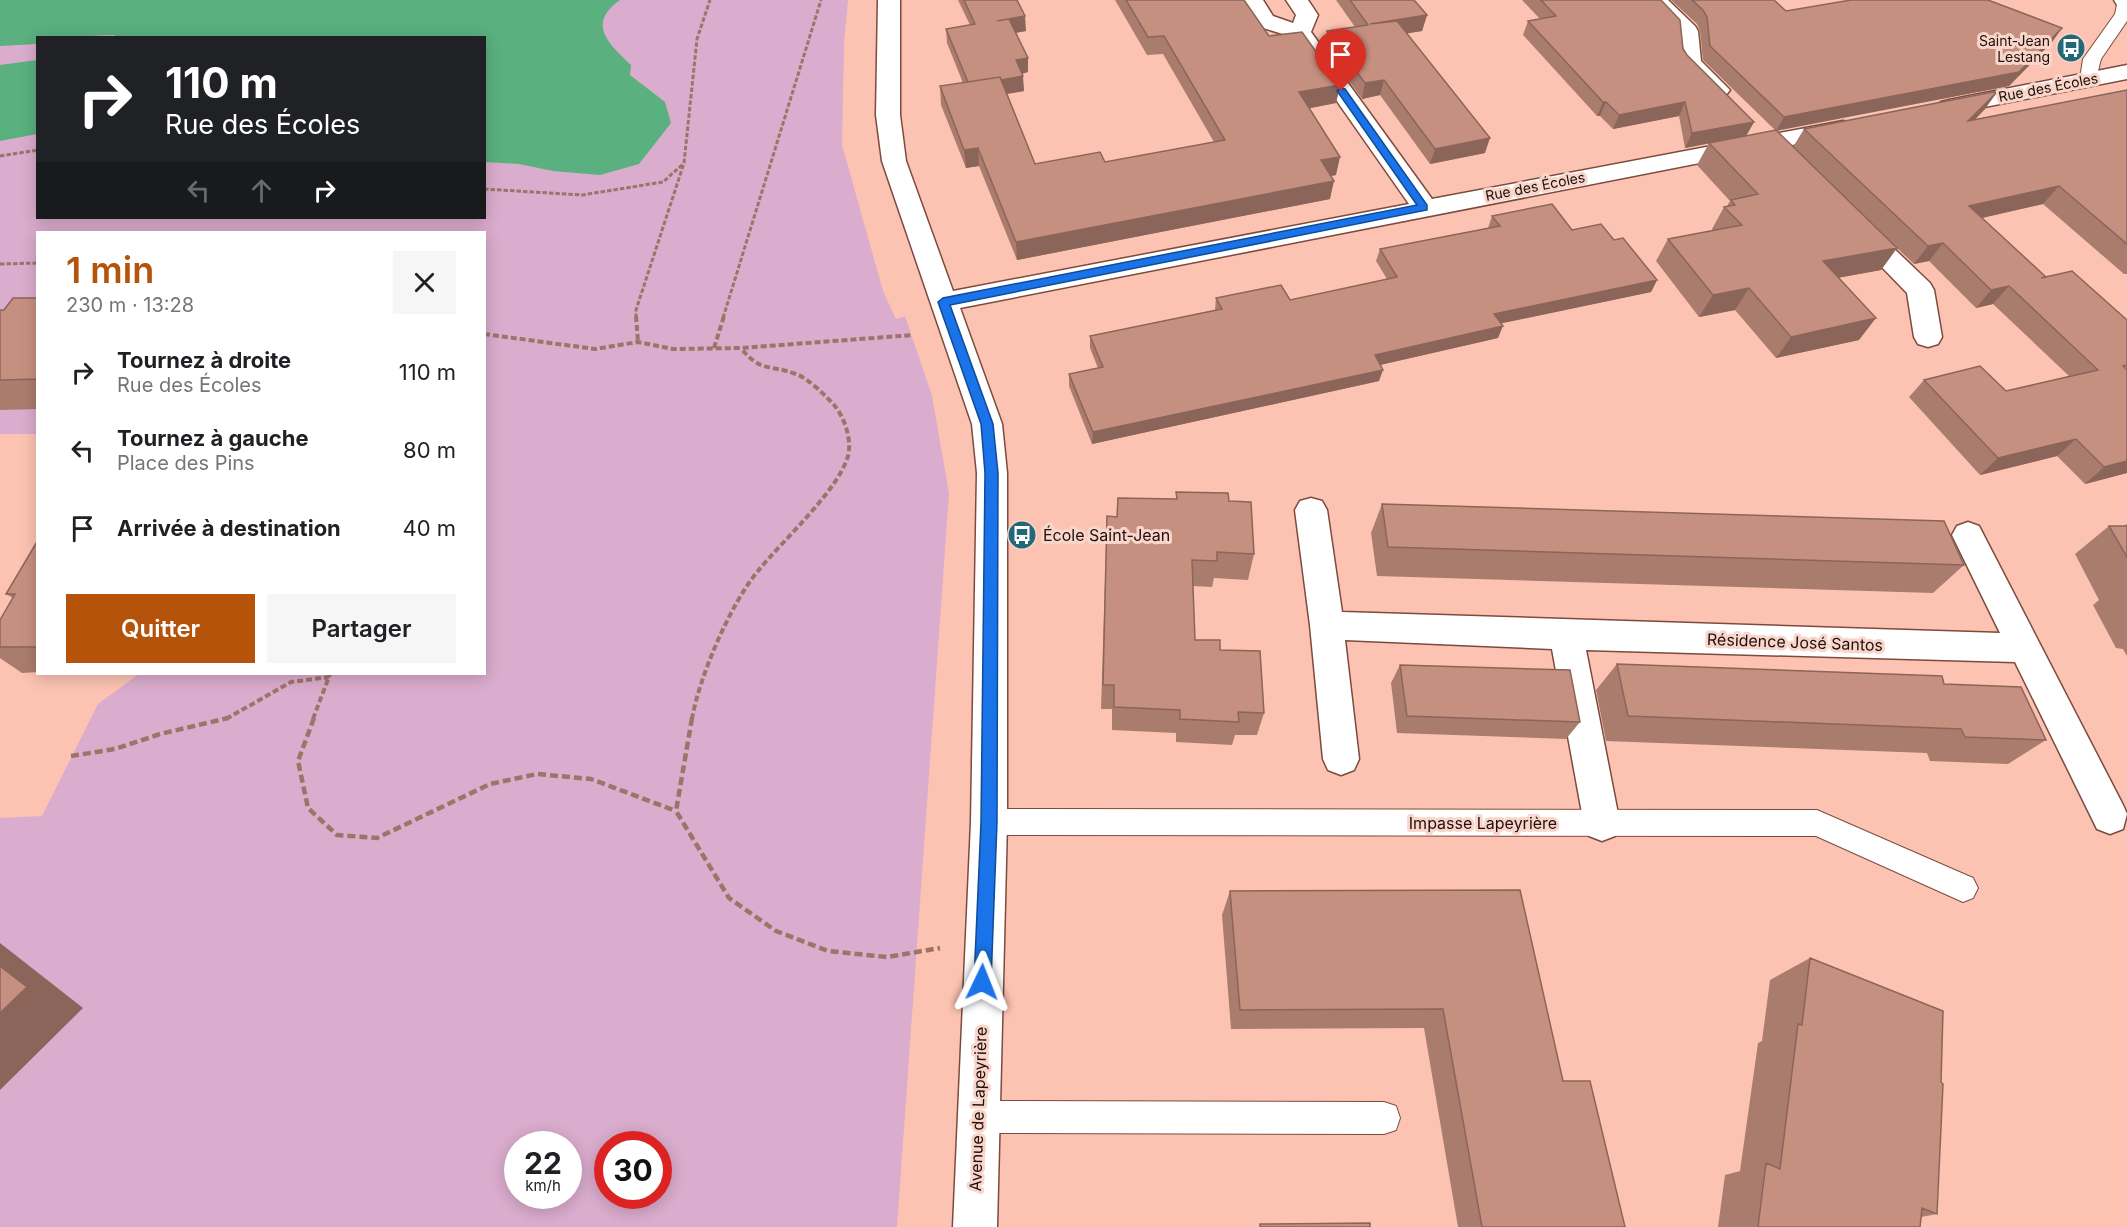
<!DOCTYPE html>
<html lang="fr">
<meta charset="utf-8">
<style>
:root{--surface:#fff;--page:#f6f6f6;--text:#202124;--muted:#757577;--accent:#b45309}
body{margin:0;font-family:Inter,sans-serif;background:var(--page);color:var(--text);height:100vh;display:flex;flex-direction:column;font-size:22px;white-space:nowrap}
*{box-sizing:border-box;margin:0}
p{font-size:20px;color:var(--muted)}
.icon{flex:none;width:33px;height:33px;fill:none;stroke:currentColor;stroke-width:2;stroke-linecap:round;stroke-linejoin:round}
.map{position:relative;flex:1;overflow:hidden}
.details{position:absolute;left:36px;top:231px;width:450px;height:444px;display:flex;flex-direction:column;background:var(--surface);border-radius:0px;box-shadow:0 3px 15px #0003}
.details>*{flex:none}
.banner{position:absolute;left:36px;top:36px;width:450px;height:183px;border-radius:0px;box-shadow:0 3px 15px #0003;background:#202124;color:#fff;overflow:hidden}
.speed{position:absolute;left:504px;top:1131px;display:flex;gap:12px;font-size:30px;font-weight:700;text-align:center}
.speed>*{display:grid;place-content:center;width:78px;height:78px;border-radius:50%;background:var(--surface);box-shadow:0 3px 15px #0003;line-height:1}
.speed small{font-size:15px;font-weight:400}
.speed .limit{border:9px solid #d22;background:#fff;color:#111}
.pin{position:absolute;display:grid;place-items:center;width:51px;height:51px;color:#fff;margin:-62px -26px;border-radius:50% 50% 50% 0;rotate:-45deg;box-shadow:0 0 6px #0007}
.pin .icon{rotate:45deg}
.me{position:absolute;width:66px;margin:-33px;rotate:2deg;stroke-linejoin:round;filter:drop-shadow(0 0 4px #0008)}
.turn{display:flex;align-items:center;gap:21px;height:126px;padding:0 30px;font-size:27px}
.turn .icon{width:78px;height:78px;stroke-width:2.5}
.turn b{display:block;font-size:42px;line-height:51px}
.lanes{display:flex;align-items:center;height:57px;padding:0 30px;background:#0003;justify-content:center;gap:30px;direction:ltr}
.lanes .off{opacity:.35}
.round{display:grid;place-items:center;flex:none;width:63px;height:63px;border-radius:0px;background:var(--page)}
.overview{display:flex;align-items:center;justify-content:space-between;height:102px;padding:0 30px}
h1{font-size:36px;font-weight:600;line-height:45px;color:var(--accent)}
.button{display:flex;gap:12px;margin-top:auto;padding:12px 30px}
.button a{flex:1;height:69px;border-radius:0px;background:var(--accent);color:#fff;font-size:24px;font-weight:600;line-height:69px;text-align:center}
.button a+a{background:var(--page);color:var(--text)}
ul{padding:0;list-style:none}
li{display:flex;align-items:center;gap:18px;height:78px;padding:0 30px}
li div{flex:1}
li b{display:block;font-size:22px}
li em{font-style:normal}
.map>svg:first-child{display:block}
.green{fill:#daaccd;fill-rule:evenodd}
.water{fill:#5ab07f}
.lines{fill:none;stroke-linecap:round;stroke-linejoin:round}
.service-casing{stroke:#7c4b3d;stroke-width:2}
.minor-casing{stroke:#7c4b3d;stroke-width:3}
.path-far2{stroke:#9d7568;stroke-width:3;stroke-dasharray:4.5 2;stroke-linecap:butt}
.path-far1{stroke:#9d7568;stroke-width:4;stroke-dasharray:6 3;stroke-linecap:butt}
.path{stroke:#9d7568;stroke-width:4.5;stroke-dasharray:8 4;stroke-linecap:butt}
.service{fill:#fff;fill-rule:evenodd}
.minor{fill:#fff;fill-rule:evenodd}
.wall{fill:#aa7c6e}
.shaded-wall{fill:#8b655a}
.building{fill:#c69080;stroke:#8b655a;stroke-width:1.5}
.route{fill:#1a73e8;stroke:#114b97;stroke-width:1.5}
.labels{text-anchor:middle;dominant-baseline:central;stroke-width:6;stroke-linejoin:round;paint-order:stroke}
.far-poi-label{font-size:14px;fill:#220f09;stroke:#f9d6cc;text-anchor:end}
.far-street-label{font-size:14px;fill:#220f09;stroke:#f9d6cc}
.poi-label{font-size:16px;fill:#220f09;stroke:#f9d6cc;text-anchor:start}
.street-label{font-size:16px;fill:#220f09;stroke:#f9d6cc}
</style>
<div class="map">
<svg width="2127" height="1227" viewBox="0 0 2127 1227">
<rect width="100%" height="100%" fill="#fcc3b2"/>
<path class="green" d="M0,0H848L844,44L842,145L883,291L896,319L905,316L932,396L949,493L897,1227H0V818L42,816L98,704L139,674H484V232H38L37,434H0ZM38,38H484V218H38ZM518,1144H568V1196H518ZM608,1144H658V1196H608Z"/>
<path class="water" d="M0,0H620C586,24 609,44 631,65L630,75L665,102L671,123L639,164L600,175L553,171L519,164L485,162L484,38H116L114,35L38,38L37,44L0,46Z
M37,60V134L0,141V65Z"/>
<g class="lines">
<g class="service-casing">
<path id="service" d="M2118,0H2127V21L2101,59L2095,83H2083L2080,79L2083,59L2115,14Z
M989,809L1817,810L1973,878L1978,888L1973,898L1963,902L1816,836L989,835L979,831L975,822L979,813Z
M978,1101L1384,1102L1396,1106L1400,1118L1396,1130L1384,1134L978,1133L966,1129L962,1117L966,1105Z"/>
</g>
<g class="minor-casing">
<path id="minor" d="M878,0H900V115L906,161L953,291L1409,204L1292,37L1257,26L1241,0H1263L1273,16L1293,23L1296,15L1286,0H1308L1318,15L1311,32L1432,199L1843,121L1852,123L1855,128L1852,133L1843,135L960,308L1002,424L1007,473V822L997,1227H953L971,822L977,473L972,424L882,161L876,115Z
M1645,0H1668L1695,26L1698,31L1701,61L1730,90L1726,95H1710L1682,68L1679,63L1676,33Z
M2114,0H2127V8L2117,5Z
M2127,65V79L1949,114L1941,112L1937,107L1941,102L1949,100Z
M1857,219L1866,222L1930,283L1934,290L1942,337L1938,344L1928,347L1918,344L1914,337L1907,293L1844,228L1848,222Z
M1311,498L1322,501L1327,510L1342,612L2000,633L1952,535L1957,526L1968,522L1979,526L2123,805L2127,814L2123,829L2110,834L2097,829L2015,662L1586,650L1620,824L1615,836L1602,841L1589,836L1584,824L1552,649L1345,640L1359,759L1354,770L1341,775L1328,770L1323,759L1310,625L1295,510L1300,501Z"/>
</g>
<path class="path-far2" d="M0,156L38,150
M484,189L582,195L663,182L683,164
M0,264L38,263
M636,318V310L684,163L697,39L710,0
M723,318L821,0"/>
<path class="path-far1" d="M636,316L638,342
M484,334L595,349L638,342L673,349L741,348L913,335
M714,348L724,316
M226,719L291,682L329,677
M313,719L330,674
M692,719C699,677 731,603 758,571C782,541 838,491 848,456C852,440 845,418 834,405C826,396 808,378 796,374C769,364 761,373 741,348"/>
<path class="path" d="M314,718L298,761L308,808L337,835L377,838L490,784L537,774L591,779L676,811
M692,718L676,811L729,898L776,931L828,951L887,957L940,948
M71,756L115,749L160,734L228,718"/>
<use href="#service" class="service"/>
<use href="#minor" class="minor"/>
</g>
<path class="wall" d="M958,0H1017L1026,31L1016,33L1028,72L1022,74L1024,91L1007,94L1035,164L1105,162L1214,142L1163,54L1147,55L1115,0H1244L1269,36L1340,85L1336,103L1309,108L1336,175L1331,176L1330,199L1017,260L979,166L966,168L941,105L940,86L963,83L947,43L946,29L970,25Z
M1336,0H1414L1427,15L1422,31L1407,33L1485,153L1430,164L1380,95L1362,99L1324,46L1327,31L1355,27Z
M1522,0H1661L1687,55L1754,122L1746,136L1685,148L1679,116L1613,129L1600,116H1597L1523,35L1528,21L1540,19Z
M1671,0H1774L1786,11L2062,28L2052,42L2009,86L1776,130L1793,147L1804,129L1985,109L1974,120L2127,90V274H2124L2043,204L1982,218L2046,277L2127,320V473L2085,484L2057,456L1980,475L1909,397L1924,380L2006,391L2069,376L1993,304L1976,308L1929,261L1914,264L1897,248L1881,270L1838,278L1859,340L1776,358L1735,310L1699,317L1656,261L1668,239L1713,231L1712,229L1724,207L1727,206L1730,201L1697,165L1709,143L1775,130L1703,60L1700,31L1697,24Z
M1492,216L1572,230L1614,240L1657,280L1651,292L1501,323L1498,338L1380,365L1379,381L1092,444L1069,386V374L1098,368L1090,348V336L1215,310L1216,298L1290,300L1387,279L1376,261L1380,249L1488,228Z
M38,298V409L0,410V310H4Z
M1176,492L1229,501L1254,554L1248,580L1214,578L1212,587L1193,586L1195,640L1220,650L1264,713L1257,735H1235L1232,745L1176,742V733L1112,730V709H1101L1107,516L1117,517L1118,498L1176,499Z
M1382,504L1964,565L1933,593L1377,576L1371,533Z
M2127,524V656L2123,649L2116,648L2093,605L2099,600L2075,554L2109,526H2124Z
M38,540V672L22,673L0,658V620L13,598L6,594Z
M1617,664L1944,684L2046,740L2008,764L1930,761L1927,753L1606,741L1596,690Z
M1400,665L1580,722L1566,739L1397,733L1391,683Z
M1520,890L1563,1081L1625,1227H1458L1424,1028L1231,1029L1222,915L1230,891Z
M1810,958L1937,1214L1921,1217L1920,1227H1718L1725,1175L1740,1171L1758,1043L1762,1041L1770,980Z"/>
<path class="shaded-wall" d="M1427,15L1422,31L1367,40L1370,24Z
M1025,16L1026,31L998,35L997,21Z
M2062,28L2052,42L2009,86L1776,131L1784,117Z
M1028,58V72L1016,75V60Z
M1023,76L1024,91L970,100L969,85Z
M1384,80L1380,95L1362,99L1365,83Z
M1340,85L1336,103L1296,111L1299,92Z
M1998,91L1985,109L1955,140L1968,121Z
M1603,102H1606L1600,116H1597Z
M1685,102L1679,116L1613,129L1619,115Z
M1754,122L1746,136L1685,148L1692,133Z
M1490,138L1485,153L1430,164L1435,149Z
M978,148L979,166L966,168L964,150Z
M1340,157L1336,175L1317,178L1321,160Z
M1334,181L1330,199L1017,260L1016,242Z
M2059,186L2043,204L1955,224L1969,206Z
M1943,243L1929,261L1914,264L1928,246Z
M1897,248L1881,270L1808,283L1823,261Z
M1657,280L1651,292L1489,326L1494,314Z
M2009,286L1993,304L1976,308L1991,290Z
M1749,288L1735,310L1699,317L1713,295Z
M1876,318L1859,340L1776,358L1791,337Z
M1503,326L1498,338L1371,367L1375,355Z
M1383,370L1379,381L1092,444L1093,432Z
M2076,439L2057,456L1980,475L1998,458Z
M2127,461V473L2085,484L2104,467Z
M0,943L83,1008L0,1090Z"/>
<path class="building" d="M964,0H1017L1025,16L997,21L1009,19L1028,58L1016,60L1023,76L1001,80L1000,77L968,82L946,29L975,24Z
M1126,0H1244L1269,36L1302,32L1340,85L1299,92L1340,157L1321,160L1334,181L1016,242L978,148L964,150L940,86L1000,77L1035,164L1100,152L1105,162L1225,140L1164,36L1148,37Z
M1350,0H1414L1427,15L1370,24L1397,21L1490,138L1435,149L1384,80L1365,83L1327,31L1368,25Z
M1541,0H1661L1680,20L1683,49L1687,55L1754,122L1692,133L1685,102L1619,115L1606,102H1603L1528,21L1556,16Z
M1692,0H1774L1786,11L1851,0H1988L2062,28L2019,72L1784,117L1710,46L1707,17L1703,10Z
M2127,90V244L2059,186L1969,206L2046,277L2041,278L2072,271L2127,320V365L2123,366L2127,370V461L2104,467L2076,439L1998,458L1924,380L1980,366L2006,391L2098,370L2009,286L1991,290L1943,243L1928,246L1804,129L1998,91L1968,121Z
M1776,130L1897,248L1823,261L1876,318L1791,337L1749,288L1713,295L1668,239L1742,225L1724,207L1735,205L1731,200L1758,194L1709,143Z
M1552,204L1572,230L1601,224L1614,240L1623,238L1657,280L1494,314L1503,326L1375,355L1383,370L1093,432L1069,374L1103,367L1090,336L1222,309L1216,298L1281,285L1290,300L1397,277L1380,249L1500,226L1492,216Z
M13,298H38V379L0,380V310H4Z
M1176,492L1228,493L1229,501L1251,502L1254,554L1217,552V561L1192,560L1195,640H1220V650L1260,651L1264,713L1238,712L1239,722L1180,719V710L1114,707V685H1103L1107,516L1117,517L1118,498L1177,499Z
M1382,504L1944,521L1964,565L1388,547Z
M2109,526H2127V557Z
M38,540V647H0V620L15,594H6Z
M1617,664L1942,676L1944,684L2021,687L2046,740L1965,737L1961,729L1628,716Z
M1400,665L1570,670L1580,722L1407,716Z
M1520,890L1563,1081H1590L1625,1227H1482L1443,1009L1240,1010L1230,891Z
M1810,958L1943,1011L1941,1082L1943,1084L1937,1214L1922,1208L1920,1227H1758L1766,1163L1780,1169L1798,1024L1802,1025Z
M0,966L27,987L0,1013Z
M1370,1223V1227H1260V1224Z"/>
<path class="route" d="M1341,88L1345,89L1427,205V210L950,305L993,424L998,473L997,822L991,982L988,988L982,990L977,988L974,982L981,822L985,473L981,424L938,302L943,298L1417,205L1337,91Z"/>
<defs>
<g id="bus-disc" transform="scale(1.5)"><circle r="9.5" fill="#236878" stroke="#f9d6cc"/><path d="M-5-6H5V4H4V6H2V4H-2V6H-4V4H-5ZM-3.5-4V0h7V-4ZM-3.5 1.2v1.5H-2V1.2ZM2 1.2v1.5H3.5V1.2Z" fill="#fff"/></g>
</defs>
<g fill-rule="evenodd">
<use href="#bus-disc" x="2071" y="48"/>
<use href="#bus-disc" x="1022" y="535"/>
</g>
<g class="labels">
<g class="far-poi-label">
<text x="2050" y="40">Saint-Jean<tspan x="2050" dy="16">Lestang</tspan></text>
</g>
<g class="far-street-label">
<text transform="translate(2048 87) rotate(-11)">Rue des Écoles</text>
<text transform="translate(1535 186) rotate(-11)">Rue des Écoles</text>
</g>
<g class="poi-label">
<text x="1043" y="535">École Saint-Jean</text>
</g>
<g class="street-label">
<text transform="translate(1795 642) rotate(2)">Résidence José Santos</text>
<text x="1483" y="823">Impasse Lapeyrière</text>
<text transform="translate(978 1109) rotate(-88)">Avenue de Lapeyrière</text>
</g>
</g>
</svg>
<div class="speed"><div>22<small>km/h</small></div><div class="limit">30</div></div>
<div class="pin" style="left:1341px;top:91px;background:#d93025"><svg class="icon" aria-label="arrive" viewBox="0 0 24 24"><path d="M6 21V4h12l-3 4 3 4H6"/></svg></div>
<svg class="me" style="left:982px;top:982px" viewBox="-20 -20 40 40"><path d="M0-17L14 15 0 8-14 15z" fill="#1a73e8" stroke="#fff" stroke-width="4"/></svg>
<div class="banner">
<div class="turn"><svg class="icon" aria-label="right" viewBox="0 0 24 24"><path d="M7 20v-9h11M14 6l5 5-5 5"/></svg><div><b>110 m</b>Rue des Écoles</div></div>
<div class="lanes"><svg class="icon off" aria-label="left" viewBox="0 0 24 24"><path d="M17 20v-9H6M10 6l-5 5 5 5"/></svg><svg class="icon off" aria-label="ahead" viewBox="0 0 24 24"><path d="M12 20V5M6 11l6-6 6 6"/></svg><svg class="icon" aria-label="right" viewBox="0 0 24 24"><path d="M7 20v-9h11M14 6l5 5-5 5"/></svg></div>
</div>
<section class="details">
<div class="overview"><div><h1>1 min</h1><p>230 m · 13:28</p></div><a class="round"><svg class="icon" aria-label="close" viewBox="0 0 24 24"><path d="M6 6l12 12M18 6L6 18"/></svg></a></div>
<ul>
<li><svg class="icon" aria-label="right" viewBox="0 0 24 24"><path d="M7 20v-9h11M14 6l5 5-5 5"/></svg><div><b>Tournez à droite</b><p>Rue des Écoles</p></div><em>110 m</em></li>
<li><svg class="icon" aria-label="left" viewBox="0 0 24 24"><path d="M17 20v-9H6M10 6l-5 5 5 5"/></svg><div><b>Tournez à gauche</b><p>Place des Pins</p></div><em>80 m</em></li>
<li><svg class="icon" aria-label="arrive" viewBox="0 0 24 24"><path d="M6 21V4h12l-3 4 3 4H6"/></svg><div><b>Arrivée à destination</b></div><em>40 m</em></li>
</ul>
<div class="button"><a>Quitter</a><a>Partager</a></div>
</section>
</div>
